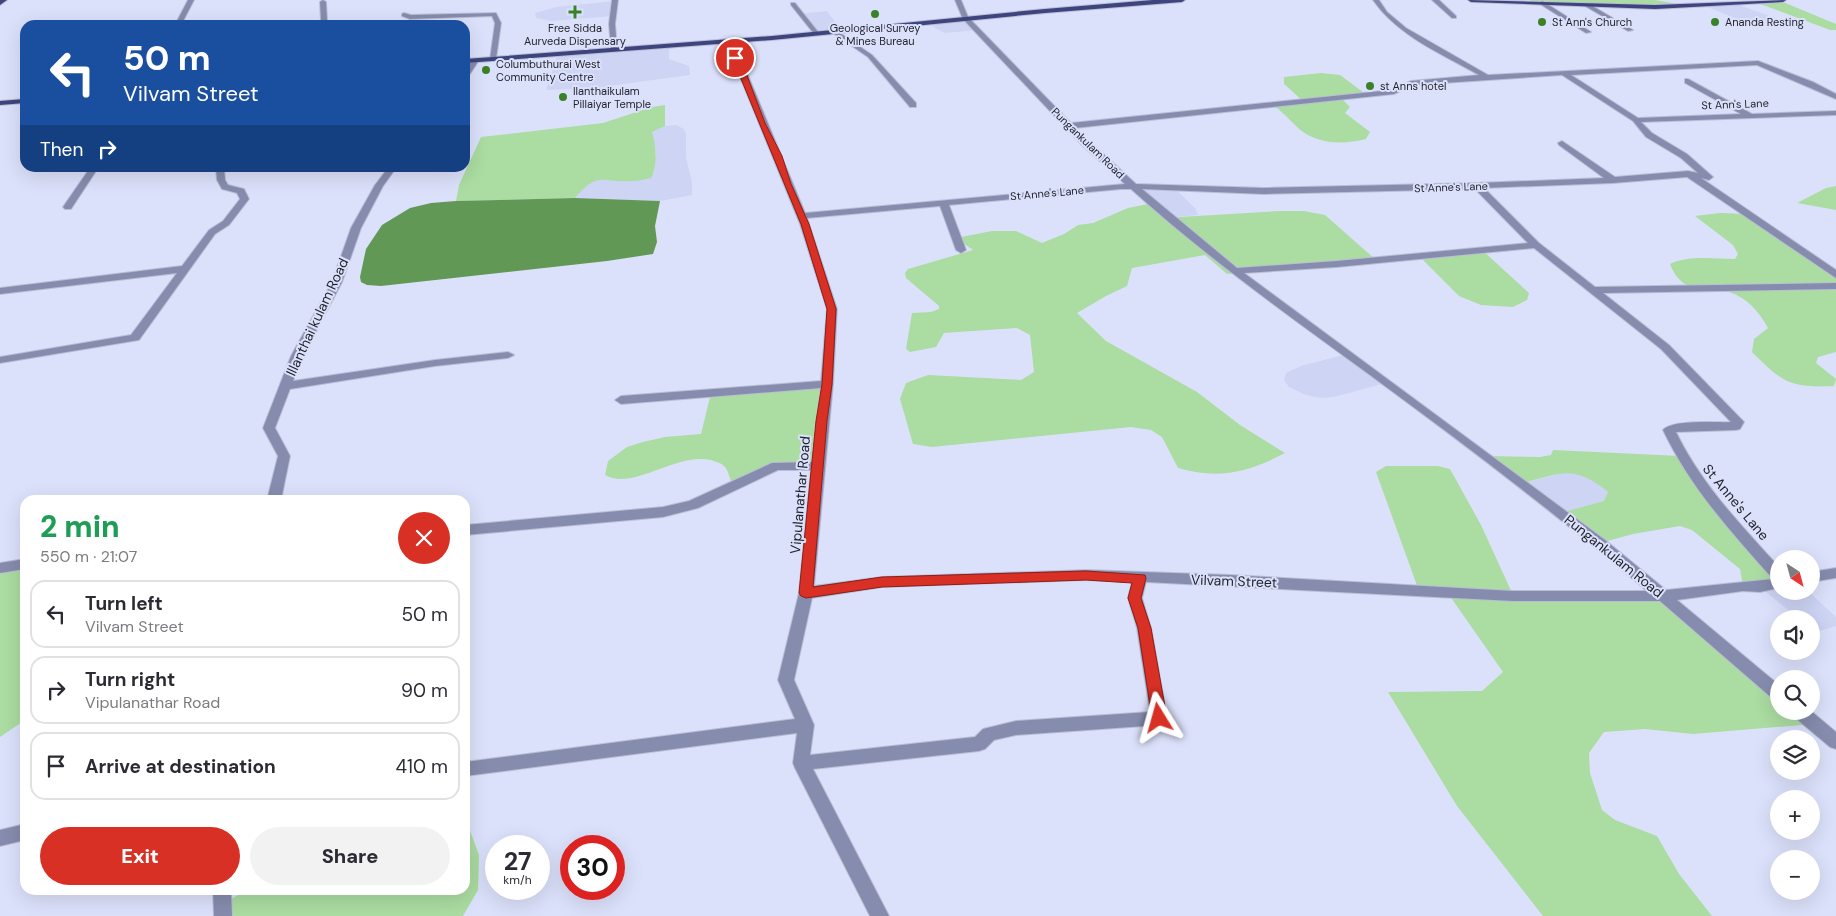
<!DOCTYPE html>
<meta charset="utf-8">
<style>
:root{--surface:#fff;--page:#f2f2f3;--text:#2b2b33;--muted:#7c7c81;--line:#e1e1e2;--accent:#d93025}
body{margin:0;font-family:"DM Sans",sans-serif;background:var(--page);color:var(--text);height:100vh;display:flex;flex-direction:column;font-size:19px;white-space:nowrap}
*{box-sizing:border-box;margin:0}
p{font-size:16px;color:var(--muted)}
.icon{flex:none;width:28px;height:28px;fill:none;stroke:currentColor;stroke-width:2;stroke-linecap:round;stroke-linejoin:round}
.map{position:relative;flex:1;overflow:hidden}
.sheet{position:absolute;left:20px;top:495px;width:450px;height:400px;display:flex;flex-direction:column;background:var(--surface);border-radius:15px;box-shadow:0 5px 20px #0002}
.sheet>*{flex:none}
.top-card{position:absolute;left:20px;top:20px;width:450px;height:152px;border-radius:15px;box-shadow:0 5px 20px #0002;background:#1a4fa0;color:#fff;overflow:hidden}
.needle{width:32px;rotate:144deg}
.controls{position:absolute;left:1770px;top:550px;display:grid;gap:10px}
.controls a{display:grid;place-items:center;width:50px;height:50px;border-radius:50%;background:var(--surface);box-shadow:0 5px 20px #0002;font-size:25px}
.speed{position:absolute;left:485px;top:835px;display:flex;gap:10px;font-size:25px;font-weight:700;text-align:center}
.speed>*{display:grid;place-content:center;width:65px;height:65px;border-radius:50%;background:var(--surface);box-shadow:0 5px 20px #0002;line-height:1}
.speed small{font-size:12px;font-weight:400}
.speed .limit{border:8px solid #d22;background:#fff;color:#111}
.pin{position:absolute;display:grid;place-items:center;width:42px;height:42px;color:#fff;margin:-21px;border:2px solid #fff;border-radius:50%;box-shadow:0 1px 5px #0007}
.me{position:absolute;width:55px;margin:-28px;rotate:352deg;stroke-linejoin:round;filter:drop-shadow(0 0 4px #0008)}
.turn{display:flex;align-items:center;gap:18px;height:105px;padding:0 20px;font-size:22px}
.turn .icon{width:65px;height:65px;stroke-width:2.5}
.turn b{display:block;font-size:35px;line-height:42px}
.then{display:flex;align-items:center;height:48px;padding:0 20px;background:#0003;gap:10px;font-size:19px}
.round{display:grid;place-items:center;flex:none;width:52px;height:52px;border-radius:26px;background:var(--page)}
.headline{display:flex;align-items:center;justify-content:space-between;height:85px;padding:0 20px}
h1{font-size:30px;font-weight:800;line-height:38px;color:#1e9e55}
.button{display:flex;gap:10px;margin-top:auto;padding:10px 20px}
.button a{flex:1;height:58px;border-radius:30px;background:var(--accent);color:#fff;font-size:20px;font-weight:800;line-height:58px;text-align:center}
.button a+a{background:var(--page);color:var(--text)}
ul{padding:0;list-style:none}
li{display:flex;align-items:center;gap:15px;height:68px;margin:0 10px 8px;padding:0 10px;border:2px solid var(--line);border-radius:15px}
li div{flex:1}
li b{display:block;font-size:19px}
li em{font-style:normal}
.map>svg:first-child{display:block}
.built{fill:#cdd4f4}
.green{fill:#abdca1}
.water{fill:#619856}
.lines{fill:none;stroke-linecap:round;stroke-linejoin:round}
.minor-casing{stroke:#babed5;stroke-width:2}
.major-casing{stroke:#babed5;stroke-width:2}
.minor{fill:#868cad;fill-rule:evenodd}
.major{fill:#3e447d;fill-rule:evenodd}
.route{fill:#d93025;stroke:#8d1f18}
.poi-dot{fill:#398229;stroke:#dce1fb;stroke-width:2}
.labels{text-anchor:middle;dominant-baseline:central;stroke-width:4;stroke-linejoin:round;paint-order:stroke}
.far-poi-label{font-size:11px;fill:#1f212a;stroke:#dce1fb;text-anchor:start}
.far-street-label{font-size:11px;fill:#1f212a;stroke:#dce1fb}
.street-label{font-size:14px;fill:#1f212a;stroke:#dce1fb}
</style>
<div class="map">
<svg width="1836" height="916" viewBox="0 0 1836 916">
<rect width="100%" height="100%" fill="#dce1fb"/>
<path class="built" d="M615,1L613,16L551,21L536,18L535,13L556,7Z
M1736,4L1778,19L1749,24L1705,6Z
M827,11L835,22L837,27L835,32L817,34L801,14Z
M965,18L977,30L945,33L935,28L929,22Z
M669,48V59L689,66L690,75L594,88L546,90L557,56Z
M676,125L684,129L686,135V158L692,182V195L660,201L575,198L585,187L595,180L603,179L631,181L654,173L656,154L652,132L665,126Z
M1130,187L1174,188L1195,208L1198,215L1164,218Z
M1347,354L1386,383L1334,397L1321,398L1306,395L1289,387L1284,380L1286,373L1301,366Z
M1561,473H1577L1594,480L1608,492L1604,501L1560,513L1521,484Z
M1779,583V591H1808L1836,617V626L1820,631L1812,629L1811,619H1799L1760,587Z"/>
<path class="green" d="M1530,0H1655L1689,6L1533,3Z
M1778,0L1836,24V30H1830L1755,2Z
M1321,73L1340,75L1367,95L1341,98L1350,107L1345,113L1370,132L1366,139C1340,145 1313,145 1293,123C1286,116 1281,111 1273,105L1303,101L1284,84V77Z
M665,105V126L652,132C656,145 658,166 651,178C645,179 638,181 631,181C601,183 599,170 575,198L456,201L459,185L481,137L603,123L652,107Z
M1836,186V210L1797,203L1826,188Z
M1148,204L1164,218L1279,211H1304L1325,215L1376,260L1227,274L1205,255L1132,268L1127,286L1106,296L1077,313L1106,341L1197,392L1240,425L1285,453C1249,472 1219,480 1178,468L1162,437L1151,430L1131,427L932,447L913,444L900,399L906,383L928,375L1021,380L1034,372L1030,335L1017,328L944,333L936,347L910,352L906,349L912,313L931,312L939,309V306L906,278L905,273L908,269L973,250L956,238L992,231H1016L1042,243L1064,234L1078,225L1093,223L1128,208Z
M1720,213L1747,214L1836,275V352L1818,357L1816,363L1836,379L1834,386C1790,388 1783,383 1752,352L1754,339L1768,328C1759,312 1748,298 1729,292C1705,285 1683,297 1670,264C1688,255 1715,259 1735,259L1738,254L1733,245L1695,216Z
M1482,250L1529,293L1527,300L1513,307L1481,305L1459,296L1419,256Z
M827,384L818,466H776L733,486C730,480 729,472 725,467C722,463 716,462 711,460C676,452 633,491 605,475L608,461L627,447L643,442L665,437L701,434L711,393Z
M1553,450L1680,456L1779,583L1743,586L1740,569L1692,530L1680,526L1633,534L1600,543L1560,513L1604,501L1608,492C1574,464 1560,473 1521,484L1484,456L1540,457L1551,455Z
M1386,466H1438L1450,469L1481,525L1513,595L1663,596L1779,694V711H1799L1814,724L1693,734L1645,729L1604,732L1589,753L1590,773L1602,810L1615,820L1657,836L1679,874L1712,916H1543L1457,806L1388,692L1482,691L1503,672L1447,592L1419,591L1376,472Z
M25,564V720L0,737V568Z
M465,817L479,855L478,890L463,916H223L224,903L247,890H465Z"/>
<path class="water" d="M575,198L660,201L655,226L657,242L653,254L607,261L381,286L367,285L361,282L360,277L366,249L382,225L410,208L431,203L456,201Z"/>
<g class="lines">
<g class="minor-casing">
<path id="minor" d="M188,0H194L181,25H175Z
M323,0L326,2L327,20L323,25H317L321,20L320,2Z
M612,0H618L615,24L617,48L614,50L611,48L609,24Z
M955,0H961L968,17L1071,123L1392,90L1411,81L1479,75C1442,54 1398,36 1373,0H1379L1387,12L1406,28L1488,75L1758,61L1813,82L1836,94V99L1757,65L1571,75L1638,118L1741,114L1685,83V79H1688L1752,114L1836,111V115L1641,122L1652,133L1687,154L1713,177L1709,180L1701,178L1836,270V278L1687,177L1613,183L1484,188L1539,243L1595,287L1836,283V289H1834L1603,293L1669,345L1744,422L1740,429L1736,430L1676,432C1701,484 1740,524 1779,567V588L1760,592L1743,591L1677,600L1779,685V700L1773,699L1660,601H1513L1146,582L1142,598L1151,628L1167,718L1165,723L1159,725L1016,735L994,740L985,749L979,751L813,769L889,916H870L795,768L793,763L797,733L465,776V762L795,719L778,680L799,593L811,470H778L698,508L663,517L465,535V525L663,507L689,501L772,463L812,462L821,388L621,404L615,400L621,396L821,381L827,309L800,224L725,40L730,41L747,73L805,213L1125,184L1082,145L963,19ZM1562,75L1633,121L1646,137L1681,158L1698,173L1688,171L1615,177L1562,141L1558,143L1559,145L1604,178L1477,183L1264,188L1136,184L1075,128L1394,94L1413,85ZM1121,189H1131C1206,257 1288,315 1370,375C1464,444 1558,515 1647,591H1513L1230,575L1086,570L882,577L814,586L833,384L837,309L807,218L940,206L956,250L961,253L966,250L949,205ZM1142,189L1264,194L1475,189L1528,243L1337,261L1237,268ZM1534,248L1661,349L1731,422C1716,423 1673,419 1663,430C1690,487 1731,532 1773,579L1666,590L1605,540L1244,273L1337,267ZM1086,580L1132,582L1128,598L1137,628L1150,712L1016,721L983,729L975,737L810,755L814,725L794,680L812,598L882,587Z
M1432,0H1439L1456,16V18H1452Z
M1542,1L1544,2L1591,32L1586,33L1540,4Z
M791,3H795L819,33V35H815L791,5Z
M1585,4H1589L1633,30L1628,31L1585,6Z
M404,13L411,15L496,13L501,23L496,59L493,61L490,59L495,23L492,16L410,19L402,16V14Z
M833,31H837L872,55L916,103V107H910L868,57L833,33Z
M473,59L479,60L468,77H465V70Z
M90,168H98L71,209H65L63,207Z
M216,168H224L225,180L228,185L244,189L249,199L229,225L215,234L139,340L0,363V357L131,335L177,273L0,294V288L182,266L209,230L223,221L240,199L237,193L222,189L217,180Z
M388,168H396L383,186L361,228L342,282L303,356L293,381L435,360L508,352L514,355L508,358L435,366L290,389L275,428L290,456L281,500H267L278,456L263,428L291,356L332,282L351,228L375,185Z
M25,559V569L0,573V563Z
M1836,568V578L1811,582V572Z
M1791,711H1811L1836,732V749L1830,747L1793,716Z
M25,824V840L0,846V830Z
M213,890H231L232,916H214Z"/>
</g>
<g class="major-casing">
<path id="major" d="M0,0H7L0,5Z
M1153,0H1185L1182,2L1045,13L772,40L465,63V59L772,36L1045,9Z
M1468,0L1655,5L1786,0L1783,2L1655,9L1471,2Z
M25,99V103L0,105V101Z"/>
</g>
<use href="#minor" class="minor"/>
<use href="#major" class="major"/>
</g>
<path class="route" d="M732,57H737L746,73L765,123L782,156L791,184L809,224L836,309L832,384L827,421L813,587L882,577L1086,571L1145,575L1146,578L1141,598L1151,628L1167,718L1164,722L1159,724L1154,722L1152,718L1138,628L1128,598L1132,583L1086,580L882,587L806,598L801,596L799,593L816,421L822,384L827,309L801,224Z"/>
<g class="poi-dot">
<path d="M572.5 4.5h5v5h5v5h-5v5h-5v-5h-5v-5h5z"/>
<circle cx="875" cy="14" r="5"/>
<circle cx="1542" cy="22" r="5"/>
<circle cx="1715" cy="22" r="5"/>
<circle cx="486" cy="70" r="5"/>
<circle cx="1370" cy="86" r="5"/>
<circle cx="563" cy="97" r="5"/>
</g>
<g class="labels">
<g class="far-poi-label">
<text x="1552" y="22">St Ann's Church</text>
<text x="1725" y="22">Ananda Resting</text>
<text x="575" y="28" text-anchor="middle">Free Sidda<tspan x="575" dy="13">Aurveda Dispensary</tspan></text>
<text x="875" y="28" text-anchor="middle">Geological Survey<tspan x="875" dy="13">&amp; Mines Bureau</tspan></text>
<text x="496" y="64">Columbuthurai West<tspan x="496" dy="13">Community Centre</tspan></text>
<text x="1380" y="86">st Anns hotel</text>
<text x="573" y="91">Ilanthaikulam<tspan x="573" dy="13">Pillaiyar Temple</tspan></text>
</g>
<g class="far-street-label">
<text transform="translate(1735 104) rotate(-2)">St Ann's Lane</text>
<text transform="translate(1088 143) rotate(44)">Pungankulam Road</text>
<text transform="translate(1451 187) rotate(-2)">St Anne's Lane</text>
<text transform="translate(1047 193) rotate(-5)">St Anne's Lane</text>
</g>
<g class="street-label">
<text transform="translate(317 317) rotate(-65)">Illanthai kulam Road</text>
<text transform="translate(800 495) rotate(-85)">Vipulanathar Road</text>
<text transform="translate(1736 502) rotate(50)">St Anne's Lane</text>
<text transform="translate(1614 556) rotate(39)">Pungankulam Road</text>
<text transform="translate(1234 581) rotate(2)">Vilvam Street</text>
</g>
</g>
</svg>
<div class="controls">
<a><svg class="needle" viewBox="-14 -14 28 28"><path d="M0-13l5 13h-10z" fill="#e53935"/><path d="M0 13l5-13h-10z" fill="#7c7c81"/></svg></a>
<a><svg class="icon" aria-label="sound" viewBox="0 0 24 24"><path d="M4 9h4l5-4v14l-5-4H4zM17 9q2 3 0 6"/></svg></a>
<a><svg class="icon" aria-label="search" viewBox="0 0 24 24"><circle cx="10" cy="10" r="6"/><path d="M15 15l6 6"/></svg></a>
<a><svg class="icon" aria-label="layers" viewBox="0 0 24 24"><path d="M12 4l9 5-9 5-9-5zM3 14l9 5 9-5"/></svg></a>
<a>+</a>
<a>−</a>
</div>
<div class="speed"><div>27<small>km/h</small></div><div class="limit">30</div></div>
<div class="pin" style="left:735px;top:58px;background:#d93025"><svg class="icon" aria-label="arrive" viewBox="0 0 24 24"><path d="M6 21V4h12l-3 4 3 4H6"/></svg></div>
<svg class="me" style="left:1159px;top:718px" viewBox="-20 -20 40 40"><path d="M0-17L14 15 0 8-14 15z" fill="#d93025" stroke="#fff" stroke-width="4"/></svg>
<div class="top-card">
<div class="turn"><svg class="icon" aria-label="left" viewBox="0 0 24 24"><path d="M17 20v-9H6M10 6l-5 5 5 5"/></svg><div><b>50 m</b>Vilvam Street</div></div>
<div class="then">Then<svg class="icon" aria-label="right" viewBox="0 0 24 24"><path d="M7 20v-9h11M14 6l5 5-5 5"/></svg></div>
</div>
<section class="sheet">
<div class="headline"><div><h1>2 min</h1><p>550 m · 21:07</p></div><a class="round" style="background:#d93025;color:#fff"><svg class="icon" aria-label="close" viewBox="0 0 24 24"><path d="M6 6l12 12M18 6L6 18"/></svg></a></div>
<ul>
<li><svg class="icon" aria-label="left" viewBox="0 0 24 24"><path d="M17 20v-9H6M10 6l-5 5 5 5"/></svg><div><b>Turn left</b><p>Vilvam Street</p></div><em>50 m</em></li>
<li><svg class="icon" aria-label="right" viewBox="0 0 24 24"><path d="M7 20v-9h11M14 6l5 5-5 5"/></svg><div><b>Turn right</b><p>Vipulanathar Road</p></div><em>90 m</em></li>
<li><svg class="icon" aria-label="arrive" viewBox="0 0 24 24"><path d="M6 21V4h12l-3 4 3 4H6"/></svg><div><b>Arrive at destination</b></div><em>410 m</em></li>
</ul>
<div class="button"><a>Exit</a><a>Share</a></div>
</section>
</div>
